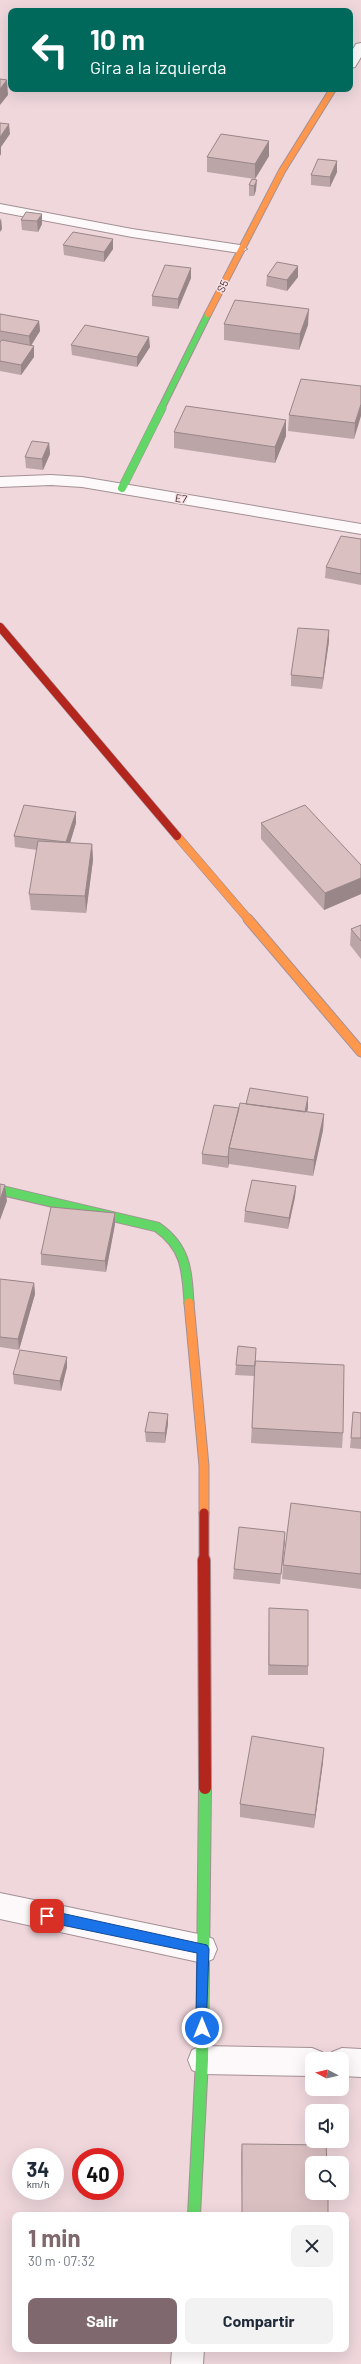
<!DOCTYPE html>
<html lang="es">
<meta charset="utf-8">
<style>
:root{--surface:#fff;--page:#f2f2f3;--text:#1f2937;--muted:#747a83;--accent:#7f696e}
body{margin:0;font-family:Barlow,sans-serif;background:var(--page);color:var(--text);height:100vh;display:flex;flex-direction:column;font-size:15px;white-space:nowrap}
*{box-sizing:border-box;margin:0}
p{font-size:13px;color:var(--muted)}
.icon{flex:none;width:22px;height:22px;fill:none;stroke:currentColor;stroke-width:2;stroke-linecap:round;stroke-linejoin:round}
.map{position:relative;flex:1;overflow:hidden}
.side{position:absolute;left:12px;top:2212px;width:337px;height:140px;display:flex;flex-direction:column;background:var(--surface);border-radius:8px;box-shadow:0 4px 16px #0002}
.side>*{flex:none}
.banner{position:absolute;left:8px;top:8px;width:345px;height:84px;border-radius:8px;box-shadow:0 4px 16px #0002;background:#00695c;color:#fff;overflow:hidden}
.needle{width:26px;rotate:277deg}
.controls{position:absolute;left:305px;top:2052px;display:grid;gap:8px}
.controls a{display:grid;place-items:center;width:44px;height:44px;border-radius:8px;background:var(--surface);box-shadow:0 4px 16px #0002;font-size:20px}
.speed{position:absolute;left:12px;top:2148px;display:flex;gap:8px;font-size:20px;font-weight:700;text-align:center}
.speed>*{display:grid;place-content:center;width:52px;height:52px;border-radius:50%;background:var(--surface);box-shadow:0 4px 16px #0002;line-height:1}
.speed small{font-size:10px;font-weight:400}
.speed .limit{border:6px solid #d22;background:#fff;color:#111}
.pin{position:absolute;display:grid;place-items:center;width:34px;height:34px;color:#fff;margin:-17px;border-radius:8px;box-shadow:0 2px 6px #0006}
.me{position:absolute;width:44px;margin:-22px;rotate:0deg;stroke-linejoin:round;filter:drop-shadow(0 0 3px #0008)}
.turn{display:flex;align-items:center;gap:14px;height:84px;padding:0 16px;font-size:18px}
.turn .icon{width:52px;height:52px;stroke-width:2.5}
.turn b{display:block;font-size:28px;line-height:34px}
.round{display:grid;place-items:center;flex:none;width:42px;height:42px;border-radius:8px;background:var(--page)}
.overview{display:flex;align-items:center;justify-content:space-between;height:68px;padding:0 16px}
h1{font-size:24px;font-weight:700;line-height:30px;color:var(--accent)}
.action{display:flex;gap:8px;margin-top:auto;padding:8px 16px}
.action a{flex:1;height:46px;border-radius:8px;background:var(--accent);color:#fff;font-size:16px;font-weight:700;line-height:46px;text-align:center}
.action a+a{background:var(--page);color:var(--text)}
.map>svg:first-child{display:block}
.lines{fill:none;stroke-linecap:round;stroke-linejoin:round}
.street-casing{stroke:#a39094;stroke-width:2}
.fast-far3-casing{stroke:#a39094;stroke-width:8}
.fast-far2-casing{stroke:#a39094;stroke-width:9}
.fast-far1-casing{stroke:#a39094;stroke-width:11}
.fast-casing{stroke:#a39094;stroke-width:14}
.slow-far2-casing{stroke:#a39094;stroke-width:8}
.slow-far1-casing{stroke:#a39094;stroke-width:9}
.slow-casing{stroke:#a39094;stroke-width:11}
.jam-far2-casing{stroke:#a39094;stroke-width:9}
.jam-far1-casing{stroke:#a39094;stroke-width:11}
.jam-casing{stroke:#a39094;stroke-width:14}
.street{fill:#fdf9fa;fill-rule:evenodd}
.fast-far3{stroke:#63d668;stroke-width:6}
.fast-far2{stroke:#63d668;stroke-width:8}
.fast-far1{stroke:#63d668;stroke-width:9}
.fast{stroke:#63d668;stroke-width:12}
.slow-far2{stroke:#ff974d;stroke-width:6}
.slow-far1{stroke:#ff974d;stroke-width:8}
.slow{stroke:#ff974d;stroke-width:9}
.jam-far2{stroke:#b3261e;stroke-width:8}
.jam-far1{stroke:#b3261e;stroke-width:9}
.jam{stroke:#b3261e;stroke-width:12}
.wall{fill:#bca5a7}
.shaded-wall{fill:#998688}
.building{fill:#dbc0c2;stroke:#998688}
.route{fill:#1a73e8;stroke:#114b97}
.labels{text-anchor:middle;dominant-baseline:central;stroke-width:3;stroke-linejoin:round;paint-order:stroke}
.far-street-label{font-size:11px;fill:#432e33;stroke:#f8e1e5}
</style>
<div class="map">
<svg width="361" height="2364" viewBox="0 0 361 2364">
<rect width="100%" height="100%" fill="#efd7dc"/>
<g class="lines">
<g class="street-casing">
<path id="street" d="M361,43V57L355,67L350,68V54L356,44Z
M0,204L132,229L240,245L247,249L240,253L132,237L0,212Z
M51,475L82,477L361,524V534L82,487L51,485L0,487V477Z
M0,1893L203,1935L213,1939L217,1949L213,1959L203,1963L0,1919Z
M202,2046L312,2048L322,2052L325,2059H312V2076L202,2074L192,2070L188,2060L192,2050Z
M342,2048L361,2049V2077L342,2076V2059H329L332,2052Z
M172,2349H204L203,2364H171Z"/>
</g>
<g class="fast-far3-casing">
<path id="fast-far3" d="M161,409L208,314"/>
</g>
<g class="fast-far2-casing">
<path id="fast-far2" d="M122,488L162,408"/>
</g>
<g class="fast-far1-casing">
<path id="fast-far1" d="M0,1190L157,1227C186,1247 187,1270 189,1303"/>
</g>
<g class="fast-casing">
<path id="fast" d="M194,2215L202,2060L205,1788"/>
</g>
<g class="slow-far2-casing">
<path id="slow-far2" d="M208,314L282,171L333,89"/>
</g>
<g class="slow-far1-casing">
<path id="slow-far1" d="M177,836L249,920"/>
</g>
<g class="slow-casing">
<path id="slow" d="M248,919L361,1052
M189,1303L204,1466V1513"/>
</g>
<g class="jam-far2-casing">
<path id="jam-far2" d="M0,627L177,836"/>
</g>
<g class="jam-far1-casing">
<path id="jam-far1" d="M204,1513V1561"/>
</g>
<g class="jam-casing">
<path id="jam" d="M204,1560L205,1788"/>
</g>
<use href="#street" class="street"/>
<use href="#fast-far3" class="fast-far3"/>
<use href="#fast-far2" class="fast-far2"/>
<use href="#fast-far1" class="fast-far1"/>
<use href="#fast" class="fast"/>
<use href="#slow-far2" class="slow-far2"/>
<use href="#slow-far1" class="slow-far1"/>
<use href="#slow" class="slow"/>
<use href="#jam-far2" class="jam-far2"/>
<use href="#jam-far1" class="jam-far1"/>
<use href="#jam" class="jam"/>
</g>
<path class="wall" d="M269,141V156L255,179L207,172V157Z
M337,172L330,187L311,185V175Z
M252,179L256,190L254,196H249V185Z
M26,212L42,224L38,232L22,230L21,220Z
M113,239V249L104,262L64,255L63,245Z
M191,268V278L178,309L152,306V296Z
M267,276L298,277L287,291L266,286Z
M0,314L39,321L40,331L31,346H34V357L21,375L0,371Z
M224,324L308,325L299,350L224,340Z
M71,345L150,347L137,367L72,355Z
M361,386L354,439L288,431L289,415Z
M174,432L286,436L275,463L174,448Z
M49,443L50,454L43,470L26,468L25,457Z
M361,539V585L325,578L326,567Z
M329,630V641L322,689L291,686V675Z
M76,823L70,843L92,844L93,860L86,913L31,910L29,894L37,850L15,847L14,836Z
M261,823L361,865V894L324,910L261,839Z
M361,925V959L350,945L351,929Z
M246,1104L308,1108L307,1112L324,1114L323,1130L313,1176L229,1164V1162L228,1168L202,1164V1154L239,1108Z
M296,1186L295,1197L288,1229L244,1222L245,1211Z
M115,1213V1224L106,1272L41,1265V1254Z
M0,1279L34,1283L35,1294L19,1350L0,1347Z
M256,1361L343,1433L342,1448L251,1443L254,1376L235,1375L236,1365Z
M67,1367L61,1391L14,1384L13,1374Z
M353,1412L361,1413V1449L350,1448Z
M168,1414V1424L165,1443L146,1442L145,1432Z
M361,1512V1589L282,1579L283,1565Z
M285,1532L280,1584L233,1579L234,1569Z
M269,1608L308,1666V1675H268Z
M323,1762L314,1828L240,1817V1804Z
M242,2144L328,2215H242L241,2155Z"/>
<path class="shaded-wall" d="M7,80L8,95L0,105V89Z
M9,124L10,134L1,147V154L0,156V137Z
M269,141V156L255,179V164Z
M337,161V172L330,187V177Z
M257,180L256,190L254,196V186Z
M42,214V224L38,232L37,221Z
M1,218L2,229L0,232V221Z
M113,239V249L104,262V252Z
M298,266V277L287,291V280Z
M191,268V278L178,309V299Z
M309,309L308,325L299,350L300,334Z
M39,321L40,331L30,347L29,336Z
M149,337L150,347L137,367V357Z
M34,346V357L21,375V365Z
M361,404V416L354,439L355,423Z
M286,420V436L275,463V447Z
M49,443L50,454L43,470L42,459Z
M329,630V641L322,689L323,678Z
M76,812V823L67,853L66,842Z
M92,844L93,860L86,913L85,896Z
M361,878V894L324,910L325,893Z
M308,1097V1108L303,1128L304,1117Z
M324,1114L323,1130L313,1176L314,1160Z
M229,1151V1162L228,1168V1157Z
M5,1185L7,1201L0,1220V1200Z
M296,1186L295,1197L288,1229L289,1218Z
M115,1213V1224L106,1272L105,1261Z
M34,1283L35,1294L19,1350L18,1339Z
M67,1357V1367L61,1391L60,1381Z
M168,1414V1424L165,1443V1433Z
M285,1532V1542L280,1584L281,1574Z
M324,1748L323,1762L314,1828L315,1815Z"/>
<path class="building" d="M0,79L7,80L0,89Z
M0,123L9,124L0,137Z
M221,134L269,141L255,164L207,157Z
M318,159L337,161L330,177L311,175Z
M252,179L257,180L254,186L249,185Z
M26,212L42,214L37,221L21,220Z
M73,232L113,239L104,252L63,245Z
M277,262L298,266L287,280L267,276Z
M165,265L191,268L178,299L152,296Z
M235,300L309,309L300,334L224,324Z
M0,314L39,321L29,336L0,331Z
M85,325L149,337L137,357L71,345Z
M2,340L34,346L21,365L0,361V342Z
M301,379L361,386V404L355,423L289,415Z
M186,406L286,420L275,447L174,432Z
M32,441L49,443L42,459L25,457Z
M341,536L361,539V574L326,567Z
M298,628L329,630L323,678L291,675Z
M24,805L76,812L66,842L14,836Z
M305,805L361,865V878L325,893L261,823Z
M38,841L92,844L85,896L29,894Z
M361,925V941L351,929Z
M250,1088L308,1097L305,1112L246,1104Z
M240,1103L324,1114L314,1160L229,1148Z
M214,1105L239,1108L229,1148L228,1157L202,1154Z
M252,1180L296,1186L289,1218L245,1211Z
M0,1184L5,1185L0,1200Z
M51,1207L115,1213L105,1261L41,1254Z
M0,1279L34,1283L18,1339L0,1337Z
M238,1346L256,1348L255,1366L236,1365Z
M20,1350L67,1357L60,1381L13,1374Z
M255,1361L344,1365L343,1433L252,1428Z
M149,1412L168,1414L165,1433L145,1432Z
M353,1412L361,1413V1438H351Z
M291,1503L361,1512V1574L283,1565Z
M239,1527L285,1532L281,1574L234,1569Z
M269,1608L308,1610V1666L269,1665Z
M252,1736L324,1748L315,1815L240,1804Z
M242,2144L326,2145L327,2163H312V2193H328V2215H242Z"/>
<path class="route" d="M47,1910L207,1945L209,1949L206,2032L202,2034L198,2032L196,2028L197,1953L47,1922L43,1920L41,1916L43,1912Z"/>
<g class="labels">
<g class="far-street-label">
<text transform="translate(222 286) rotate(-64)">S5</text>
<text transform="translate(181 498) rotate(10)">E7</text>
</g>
</g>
</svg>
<div class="controls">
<a><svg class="needle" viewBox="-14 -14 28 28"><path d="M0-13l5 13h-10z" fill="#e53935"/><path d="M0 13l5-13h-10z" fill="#747a83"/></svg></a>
<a><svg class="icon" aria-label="sound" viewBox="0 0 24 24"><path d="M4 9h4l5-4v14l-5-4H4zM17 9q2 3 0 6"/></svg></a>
<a><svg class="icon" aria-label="search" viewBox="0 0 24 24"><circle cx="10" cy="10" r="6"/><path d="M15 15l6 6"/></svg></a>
</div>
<div class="speed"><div>34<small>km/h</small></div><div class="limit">40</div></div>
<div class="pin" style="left:47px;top:1916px;background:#d93025"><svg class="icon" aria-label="arrive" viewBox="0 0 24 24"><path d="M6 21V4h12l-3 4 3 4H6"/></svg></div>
<svg class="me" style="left:202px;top:2028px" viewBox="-20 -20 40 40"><circle r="17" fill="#1a73e8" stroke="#fff" stroke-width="3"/><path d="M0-11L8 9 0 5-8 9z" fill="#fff"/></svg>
<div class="banner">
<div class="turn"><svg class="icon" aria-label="left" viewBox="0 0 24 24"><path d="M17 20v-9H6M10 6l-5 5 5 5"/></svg><div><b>10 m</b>Gira a la izquierda</div></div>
</div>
<section class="side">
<div class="overview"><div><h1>1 min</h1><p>30 m · 07:32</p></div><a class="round"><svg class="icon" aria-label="close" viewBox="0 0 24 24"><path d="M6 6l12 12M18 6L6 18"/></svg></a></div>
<div class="action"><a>Salir</a><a>Compartir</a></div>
</section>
</div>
